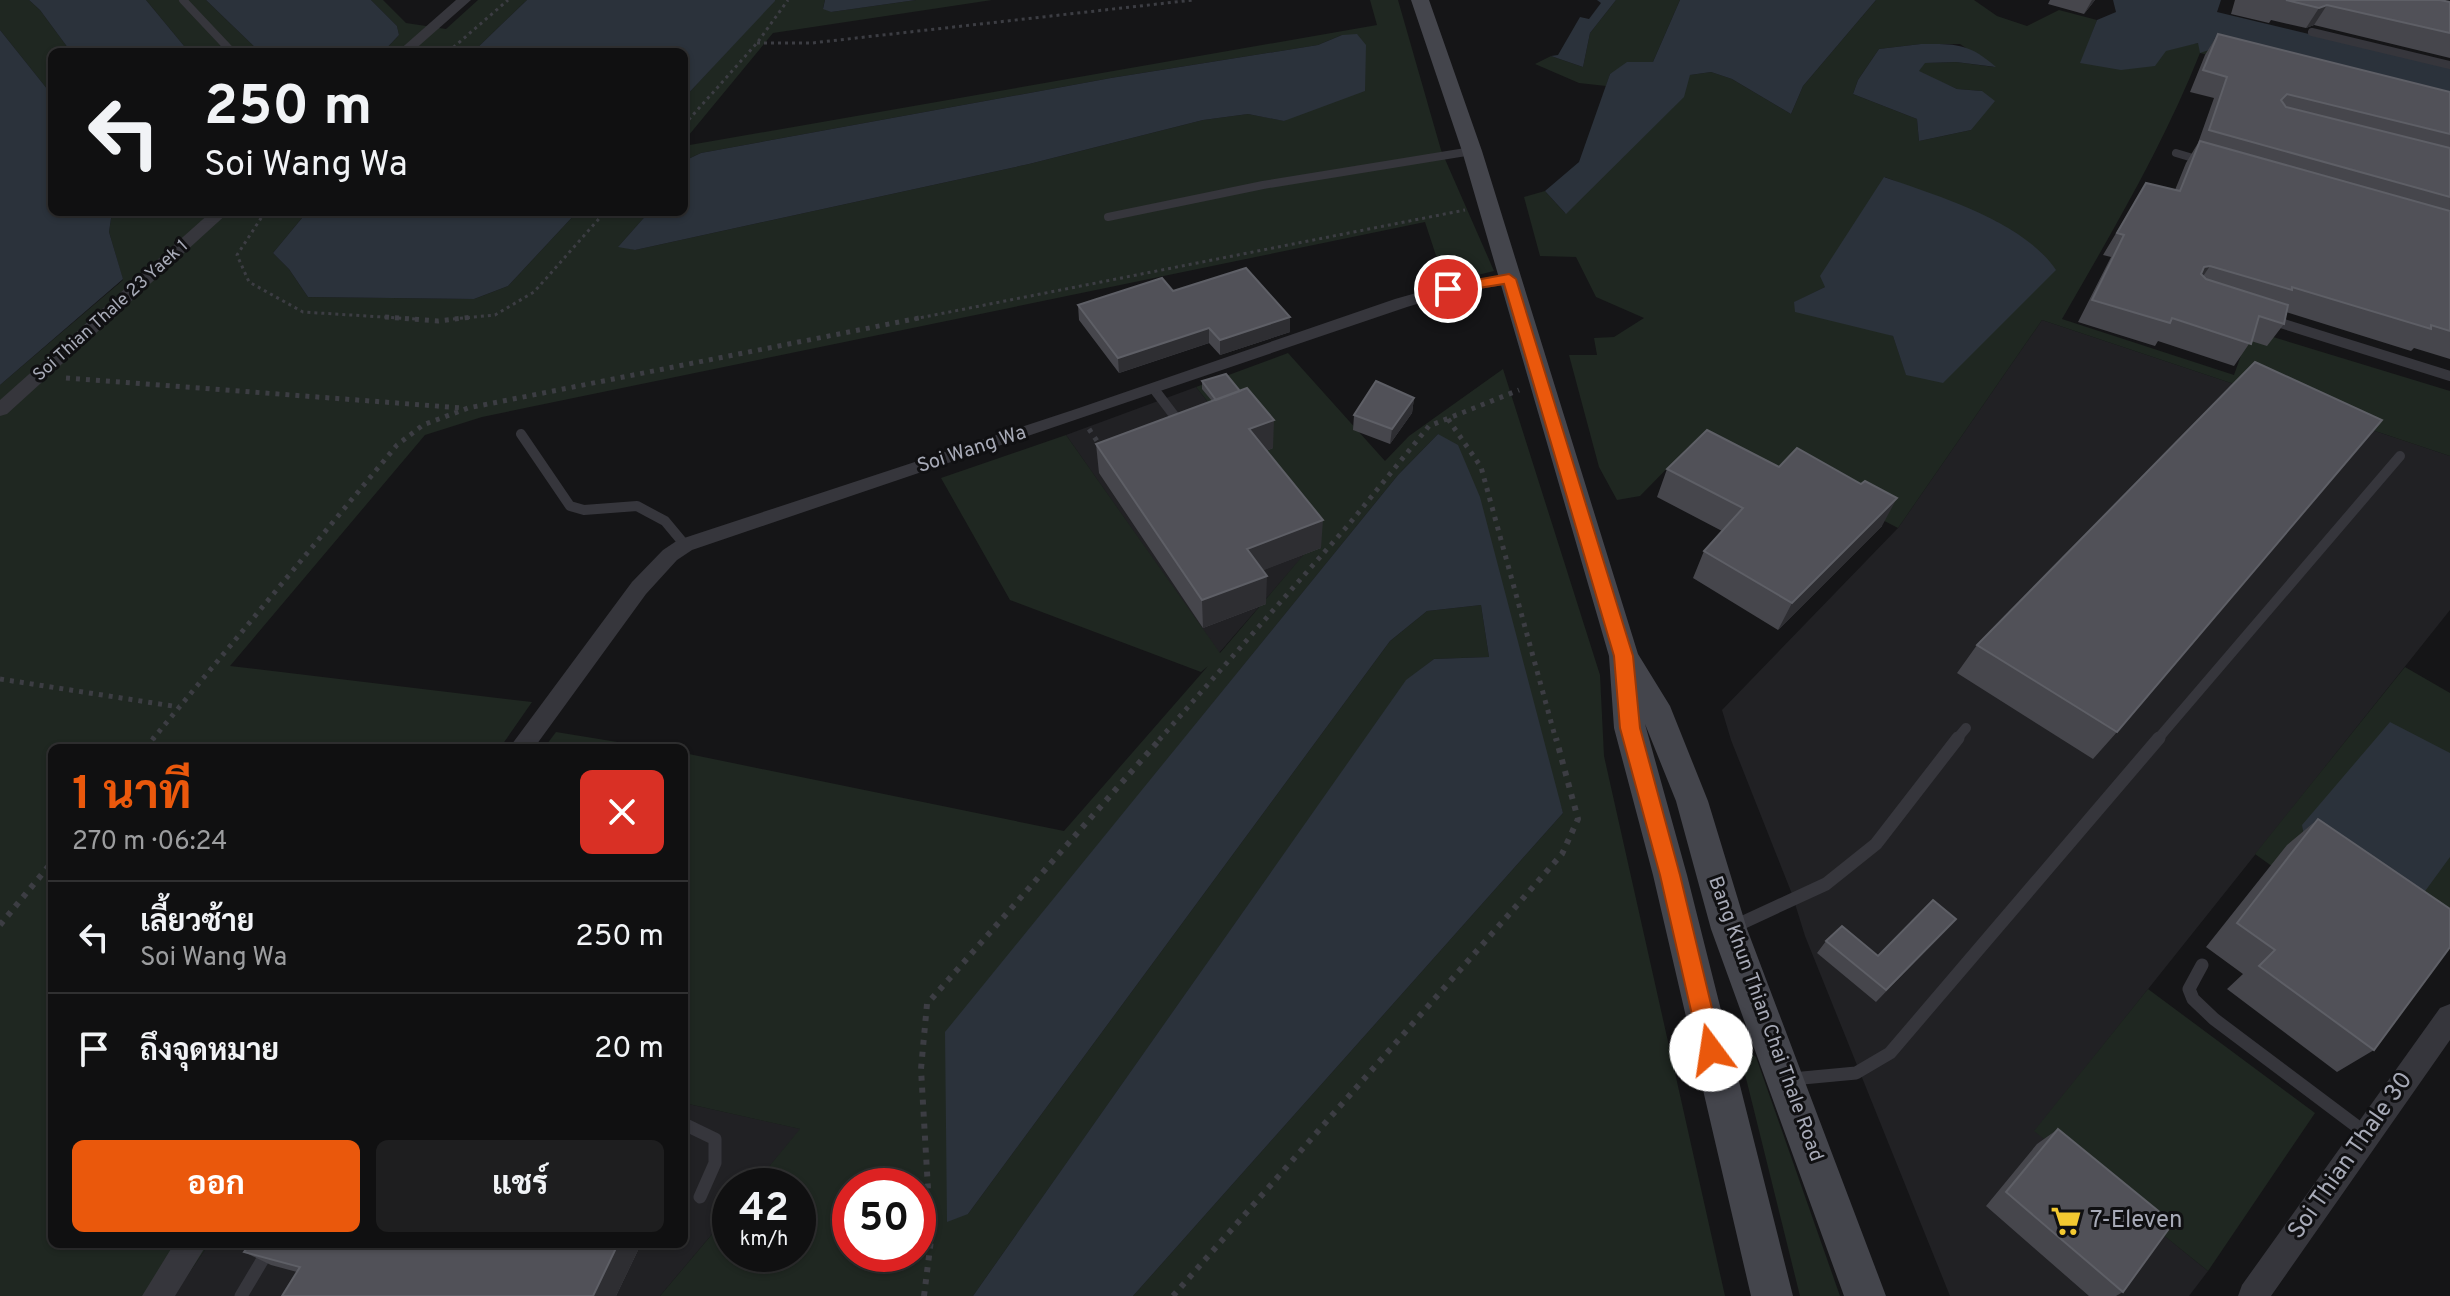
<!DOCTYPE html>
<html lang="th">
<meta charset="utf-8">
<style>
:root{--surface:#101011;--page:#1e1e1f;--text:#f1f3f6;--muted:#9c9d9f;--line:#303031;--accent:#ea580c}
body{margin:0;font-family:Overpass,Sarabun,sans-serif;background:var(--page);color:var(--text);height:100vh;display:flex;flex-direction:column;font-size:30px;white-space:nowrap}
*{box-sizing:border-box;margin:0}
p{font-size:26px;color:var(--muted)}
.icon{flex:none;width:44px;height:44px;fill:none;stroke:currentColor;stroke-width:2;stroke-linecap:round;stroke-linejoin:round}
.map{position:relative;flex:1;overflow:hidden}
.side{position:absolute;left:48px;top:744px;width:640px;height:504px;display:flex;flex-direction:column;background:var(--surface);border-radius:12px;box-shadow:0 2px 6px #0004,0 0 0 2px var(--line)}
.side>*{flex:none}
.top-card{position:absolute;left:48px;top:48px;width:640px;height:168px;border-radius:12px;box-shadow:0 2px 6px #0004,0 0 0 2px var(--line);background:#101011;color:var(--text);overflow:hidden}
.speed{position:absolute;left:712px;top:1168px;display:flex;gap:16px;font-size:40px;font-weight:700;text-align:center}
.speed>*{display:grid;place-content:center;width:104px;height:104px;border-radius:50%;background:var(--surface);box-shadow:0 2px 6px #0004,0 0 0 2px var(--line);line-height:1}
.speed small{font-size:20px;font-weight:400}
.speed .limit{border:12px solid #d22;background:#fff;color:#111}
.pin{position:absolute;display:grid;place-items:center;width:68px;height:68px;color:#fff;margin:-34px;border:4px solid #fff;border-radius:50%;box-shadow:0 2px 8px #0007}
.me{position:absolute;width:88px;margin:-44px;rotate:346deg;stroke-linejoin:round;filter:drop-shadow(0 0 6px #0008)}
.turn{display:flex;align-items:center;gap:28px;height:168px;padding:0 24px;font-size:36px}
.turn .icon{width:104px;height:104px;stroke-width:2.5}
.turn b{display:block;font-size:56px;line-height:68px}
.round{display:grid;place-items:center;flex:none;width:84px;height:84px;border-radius:12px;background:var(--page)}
.summary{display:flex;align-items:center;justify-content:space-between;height:136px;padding:0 24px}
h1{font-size:48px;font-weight:700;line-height:60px;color:var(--accent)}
.action{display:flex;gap:16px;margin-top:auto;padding:16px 24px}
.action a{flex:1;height:92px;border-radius:12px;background:var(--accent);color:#fff;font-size:32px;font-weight:700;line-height:92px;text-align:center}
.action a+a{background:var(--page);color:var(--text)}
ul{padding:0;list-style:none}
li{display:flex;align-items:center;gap:24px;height:112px;padding:0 24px;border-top:2px solid var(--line)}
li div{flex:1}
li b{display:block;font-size:30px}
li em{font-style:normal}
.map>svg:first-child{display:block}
.built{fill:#212124}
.green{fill:#1f2721;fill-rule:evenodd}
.water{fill:#2b323b}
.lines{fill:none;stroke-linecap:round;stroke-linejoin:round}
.path-far2{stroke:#3c3d43;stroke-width:3;stroke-dasharray:3 4;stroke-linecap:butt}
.path-far1{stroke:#3c3d43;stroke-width:5;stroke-dasharray:4 6;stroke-linecap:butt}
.path{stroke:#3c3d43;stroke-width:6;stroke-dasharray:5 7;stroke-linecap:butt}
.lane-far2{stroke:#36363c;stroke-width:8}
.lane-far1{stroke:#36363c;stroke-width:10}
.lane{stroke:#36363c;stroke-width:13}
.street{fill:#36363c;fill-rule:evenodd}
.secondary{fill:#44454c;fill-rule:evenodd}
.wall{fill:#46464c}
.shaded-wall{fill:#2e2e32}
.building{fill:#515158;stroke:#5e5f66;stroke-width:2}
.route{fill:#ea580c;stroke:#983908;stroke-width:2}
.labels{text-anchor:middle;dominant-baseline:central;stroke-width:6;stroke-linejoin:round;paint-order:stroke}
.far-street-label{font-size:18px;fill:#a7aab7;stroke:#101012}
.street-label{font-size:20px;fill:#a7aab7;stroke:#101012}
.near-street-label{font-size:24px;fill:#a7aab7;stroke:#101012}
.near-poi-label{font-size:24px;fill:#a7aab7;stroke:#101012;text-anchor:start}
</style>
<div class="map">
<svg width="2450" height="1296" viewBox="0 0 2450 1296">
<rect width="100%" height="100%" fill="#151517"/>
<path class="built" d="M2042,320L2450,456V610L2035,1131L2208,1271L2189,1296H1950L1805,936L1792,894L1731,740L1722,710L1898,528Z
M1196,387L1317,540L1219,653L1066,435Z
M684,1103L801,1129L753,1186H730V1213L660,1296H173L209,1244H684Z"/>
<path class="green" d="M0,0H29L40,10L71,52H52V95L0,30Z
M146,0H206L260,52H189Z
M371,0H383L406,23L446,29L478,0H527L473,52H383L399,35L397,26Z
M775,0H825L823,8L831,12L916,0H992L773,33L684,141V98Z
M1370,0H1398L1441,150L1494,271L1445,283L1425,222L482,417L425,435L230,666L532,702L500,748H52V1244H209L173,1296H0V385L123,280L109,232L112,212H307L273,253L289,269L308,297L474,299L508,286L577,212H649L619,246L635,250L1029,164L1203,120L1248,114L1285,121L1342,35L1318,45L1111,78L701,153L684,161V146L1377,25Z
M1616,0H1680L1653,62L1610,74L1606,86L1579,83L1535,64L1551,56L1583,67L1590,33Z
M1876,0H1974L1997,16L2027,26L2059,10L2097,20L2081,63L2198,43L2450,116L2200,53C2163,146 2112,232 2062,319L2234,375L2250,330L2450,391V456L2042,320L1898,528L1774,464L1758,479L1689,446L1640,496L1617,500L1599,467L1569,355H1597L1594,338L1614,337L1644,318L1596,297L1576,257L1540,256L1524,197L1545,191L1565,213L1690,75L1711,72L1732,79L1791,114L1803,86ZM1921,44H1960L1994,67L1956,62L1924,63L1918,72L1957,89L1982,91L1971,130L1919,141L1917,119L1853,94L1858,80L1879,49ZM1885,177L1997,222L1906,374L1893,336L1795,302L1825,287Z
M1288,353L1385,461L1409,436L1503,369L1600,675L1604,756L1725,1296H1133L1563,813L1438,434L1398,475L946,1032L968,1214L1390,641L1427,611L1481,605L1489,657L1434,659L1406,681L973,1296H660L730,1213V1254H798V1186H753L800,1129L684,1103V753L1064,831L1208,666L1201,672L1010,600L941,478L1066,435L1220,653L1317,539L1196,387ZM850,1186H918V1254H850Z
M2405,667L2450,693V943L2425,976L2255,854Z
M556,732L654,748H544Z
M2148,989L2315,1113L2208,1271L2034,1131Z
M1746,1050L1756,1057L1840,1296H1800L1740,1054Z"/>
<path class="water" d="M29,0H146L189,52H71L40,10Z
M206,0H371L397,26L399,35L383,52H260Z
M527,0H775V1L684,98V52H473Z
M825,0H916L831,12L823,9Z
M1597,0H1616L1590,33L1583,67L1551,56L1558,55L1580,17L1589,19L1601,3Z
M1680,0H1876L1803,86L1791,114L1732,79L1711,72L1690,75L1684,97L1566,214L1545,191L1579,162L1610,74L1627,62H1653Z
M2113,0H2221L2217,12L2450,68V107L2212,49L2200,53L2198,43L2166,51L2155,66L2121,70L2080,63L2097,20L2116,12Z
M0,30L52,95V212H112L109,232L123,279L0,385Z
M1357,34L1366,45L1365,91L1284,121L1248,114L1203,120L1029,164L635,250L618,247L649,212H684V161L701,153L1111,78L1318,45L1342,35Z
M1921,44C1956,44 1969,43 1996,67L1956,62L1925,63L1919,71L1957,89L1982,91L1995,101L1971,130L1919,141L1917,119L1853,94L1858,80L1879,49Z
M1884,177C1938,196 2023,221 2056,270L1943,383L1906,375L1893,336L1795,312L1794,302L1825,287L1820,276Z
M307,212H577L508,286L474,299L308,297L289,269L273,253Z
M1438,434L1458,445L1480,497L1563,813L1133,1296H973L1406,680L1434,659L1489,657L1481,605L1427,611L1390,641L968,1214L947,1222L945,1032L1398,475Z
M2390,722L2450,753V857L2423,894L2305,841L2302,825Z"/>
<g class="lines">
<path class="path-far2" d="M757,43H812L1193,0
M448,52L508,0
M684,125L757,43L788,0
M265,212L237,255L249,282L303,312L415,319
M453,319L495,315L534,292L605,212
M914,319L1465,210"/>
<path class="path-far1" d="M385,317L438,321L472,317
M66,378L463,408
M1448,419L1481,467L1556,740
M1089,429L1101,447
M0,679L179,707
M152,740L397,445L423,425L468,408L924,317
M1159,740L1350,523L1429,426L1519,390"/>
<path class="path" d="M146,748L154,738
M0,925L52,862
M924,1296L931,1240L921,1069L927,1004L1161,738
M1173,1296L1562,854L1578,819L1556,738"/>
<path class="lane-far2" d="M183,0L232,52
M2312,32L2450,65
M2176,153L2203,161
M1108,217L1263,185L1472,151"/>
<path class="lane-far1" d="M2271,320L2450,376
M1154,389L1176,418
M521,434L570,506L584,510L637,506L665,521L685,545
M1956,740L1966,728
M2157,740L2400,456"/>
<path class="lane" d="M1733,927L1826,884L1876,844L1958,738
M2202,965L2189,989L2193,999L2214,1019L2367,1134
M1792,1079L1856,1073L1890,1053L2159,738
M684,1124L715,1139V1163L700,1197
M241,1296L272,1244"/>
<path class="street" d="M456,0H471L412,52H397Z
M211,212H229L7,414L0,416V400Z
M1509,274L1515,275L1518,279L1515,283L1450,294L1407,307L692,550L677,560L646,594L534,748H509L632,582L663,550L678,540L1079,408L1395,299L1448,284Z
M2450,1004V1040L2271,1296H2238L2242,1285L2440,1008Z
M174,1244H207L175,1296H142Z"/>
<path class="secondary" d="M1411,0H1429L1482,151L1638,654L1670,706L1708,801L1747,929L1886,1296H1844L1711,929L1676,801L1645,724L1687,875L1793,1296H1751L1653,875L1614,728L1609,656L1462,151Z"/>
</g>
<path class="wall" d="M2050,0H2095L2084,14L2048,4Z
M2235,0H2446L2445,1L2450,2V58L2314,25L2306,28L2271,20L2269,23L2231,14Z
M2218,34L2450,92V359L2414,348L2411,351L2286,312L2284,324L2267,346L2251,341L2234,366L2158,341L2155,346L2078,322L2111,257L2103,255L2146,183L2175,190L2186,163L2198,143L2214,98L2190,92L2205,55Z
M1173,291L1290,332L1220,355L1209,343L1119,373L1079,320L1078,305Z
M1202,381L1273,448L1266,451L1321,548L1263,570L1266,604L1203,628L1099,473L1096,444L1212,401L1202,389Z
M1414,398L1412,413L1390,444L1353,430L1354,415Z
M1779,467L1882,526L1778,630L1693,578L1704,551L1722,531L1657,497L1667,469Z
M1977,645L2117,732L2093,759L1957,673Z
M2318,819L2374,1050L2337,1072L2227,989L2243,974L2206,947L2287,845Z
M1956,919L1876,1002L1817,953L1826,941L1878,956Z
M2058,1129L2123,1292L2116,1296H2089L1986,1206L2037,1144Z
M250,1244H641L616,1296H282L297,1272L271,1265L244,1252Z"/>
<path class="shaded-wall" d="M2092,0H2095L2084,14Z
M2327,5L2314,25L2306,28L2319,8Z
M2210,266L2195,288L2204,267Z
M1290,317V332L1220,355V340Z
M1209,328V343L1119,373L1118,358Z
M1414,398L1412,413L1390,444L1392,429Z
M1274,420L1273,448L1248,458L1249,429Z
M1897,498L1882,526L1778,630L1792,603Z
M1323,520L1321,548L1246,577L1247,549Z
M1267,576L1266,604L1203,628L1202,600Z
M684,1139L689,1144L684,1155Z
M618,1244H641L616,1296H593Z"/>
<path class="building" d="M2286,0H2440L2450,2V33L2327,5L2319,8Z
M2218,34L2450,92V134L2287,94L2281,100L2286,107L2450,148V197L2209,130L2227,77L2203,70Z
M2200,141L2450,211V331L2431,325V329L2292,287V290L2210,266L2204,267L2201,274L2206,279L2288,305L2284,324L2259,316L2251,344L2172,318L2170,323L2092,300L2124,235L2117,233L2146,183L2180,191Z
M1246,268L1290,317L1220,340L1209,328L1118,358L1078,305L1162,278L1173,291Z
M2255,362L2382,420L2117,732L1977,645Z
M1226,374L1240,391L1216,400L1202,381Z
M1376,381L1414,398L1392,429L1354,415Z
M1247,388L1274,420L1249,429L1323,520L1247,549L1267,576L1202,600L1096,444Z
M1707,430L1779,467L1797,448L1861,484L1865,481L1897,498L1792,603L1704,551L1743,508L1667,469Z
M2318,819L2450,909V947L2374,1050L2259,966L2275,950L2237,923Z
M1933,900L1956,919L1886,990L1826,941L1842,926L1878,956Z
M2058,1129L2173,1223L2123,1292L2006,1192Z
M250,1244H618L593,1296H282L300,1267L244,1252Z"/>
<path class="route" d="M1509,274L1516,279L1633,656L1640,728L1680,875L1722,1050L1719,1058L1711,1061L1703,1058L1700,1050L1660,875L1620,728L1614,656L1504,284L1448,293L1441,289L1448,285Z"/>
<defs>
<g id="supermarket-bare" transform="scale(2.4)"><path d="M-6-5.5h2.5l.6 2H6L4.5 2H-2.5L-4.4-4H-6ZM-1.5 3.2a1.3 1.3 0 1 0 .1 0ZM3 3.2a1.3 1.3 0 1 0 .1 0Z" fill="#f3c931" stroke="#101012" stroke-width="2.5" paint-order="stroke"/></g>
</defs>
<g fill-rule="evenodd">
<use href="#supermarket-bare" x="2066" y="1221"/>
</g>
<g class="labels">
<g class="far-street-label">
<text transform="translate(111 311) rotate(-42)">Soi Thian Thale 23 Yaek 1</text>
</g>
<g class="street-label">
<text transform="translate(972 450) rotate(-18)">Soi Wang Wa</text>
<text transform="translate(1765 1019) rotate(70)">Bang Khun Thian Chai Thale Road</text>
</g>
<g class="near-street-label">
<text transform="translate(2351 1156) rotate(-55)">Soi Thian Thale 30</text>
</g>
<g class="near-poi-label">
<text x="2090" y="1221">7-Eleven</text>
</g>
</g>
</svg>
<div class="speed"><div>42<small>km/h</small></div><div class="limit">50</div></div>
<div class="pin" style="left:1448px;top:289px;background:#d93025"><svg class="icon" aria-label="arrive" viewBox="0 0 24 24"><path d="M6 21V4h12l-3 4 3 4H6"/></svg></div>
<svg class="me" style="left:1711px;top:1050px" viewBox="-20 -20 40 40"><circle r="19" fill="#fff"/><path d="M0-13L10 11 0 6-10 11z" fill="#ea580c"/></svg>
<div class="top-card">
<div class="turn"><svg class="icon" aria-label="left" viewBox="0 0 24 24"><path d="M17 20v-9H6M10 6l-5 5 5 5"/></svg><div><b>250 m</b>Soi Wang Wa</div></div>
</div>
<section class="side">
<div class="summary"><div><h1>1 นาที</h1><p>270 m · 06:24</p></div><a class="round" style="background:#d93025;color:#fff"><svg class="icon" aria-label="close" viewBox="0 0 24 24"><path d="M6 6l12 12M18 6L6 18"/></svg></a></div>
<ul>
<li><svg class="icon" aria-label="left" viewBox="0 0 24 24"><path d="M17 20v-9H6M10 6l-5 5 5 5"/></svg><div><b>เลี้ยวซ้าย</b><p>Soi Wang Wa</p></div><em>250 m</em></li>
<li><svg class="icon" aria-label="arrive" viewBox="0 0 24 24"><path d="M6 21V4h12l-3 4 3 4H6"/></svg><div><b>ถึงจุดหมาย</b></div><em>20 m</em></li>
</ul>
<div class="action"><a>ออก</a><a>แชร์</a></div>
</section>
</div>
